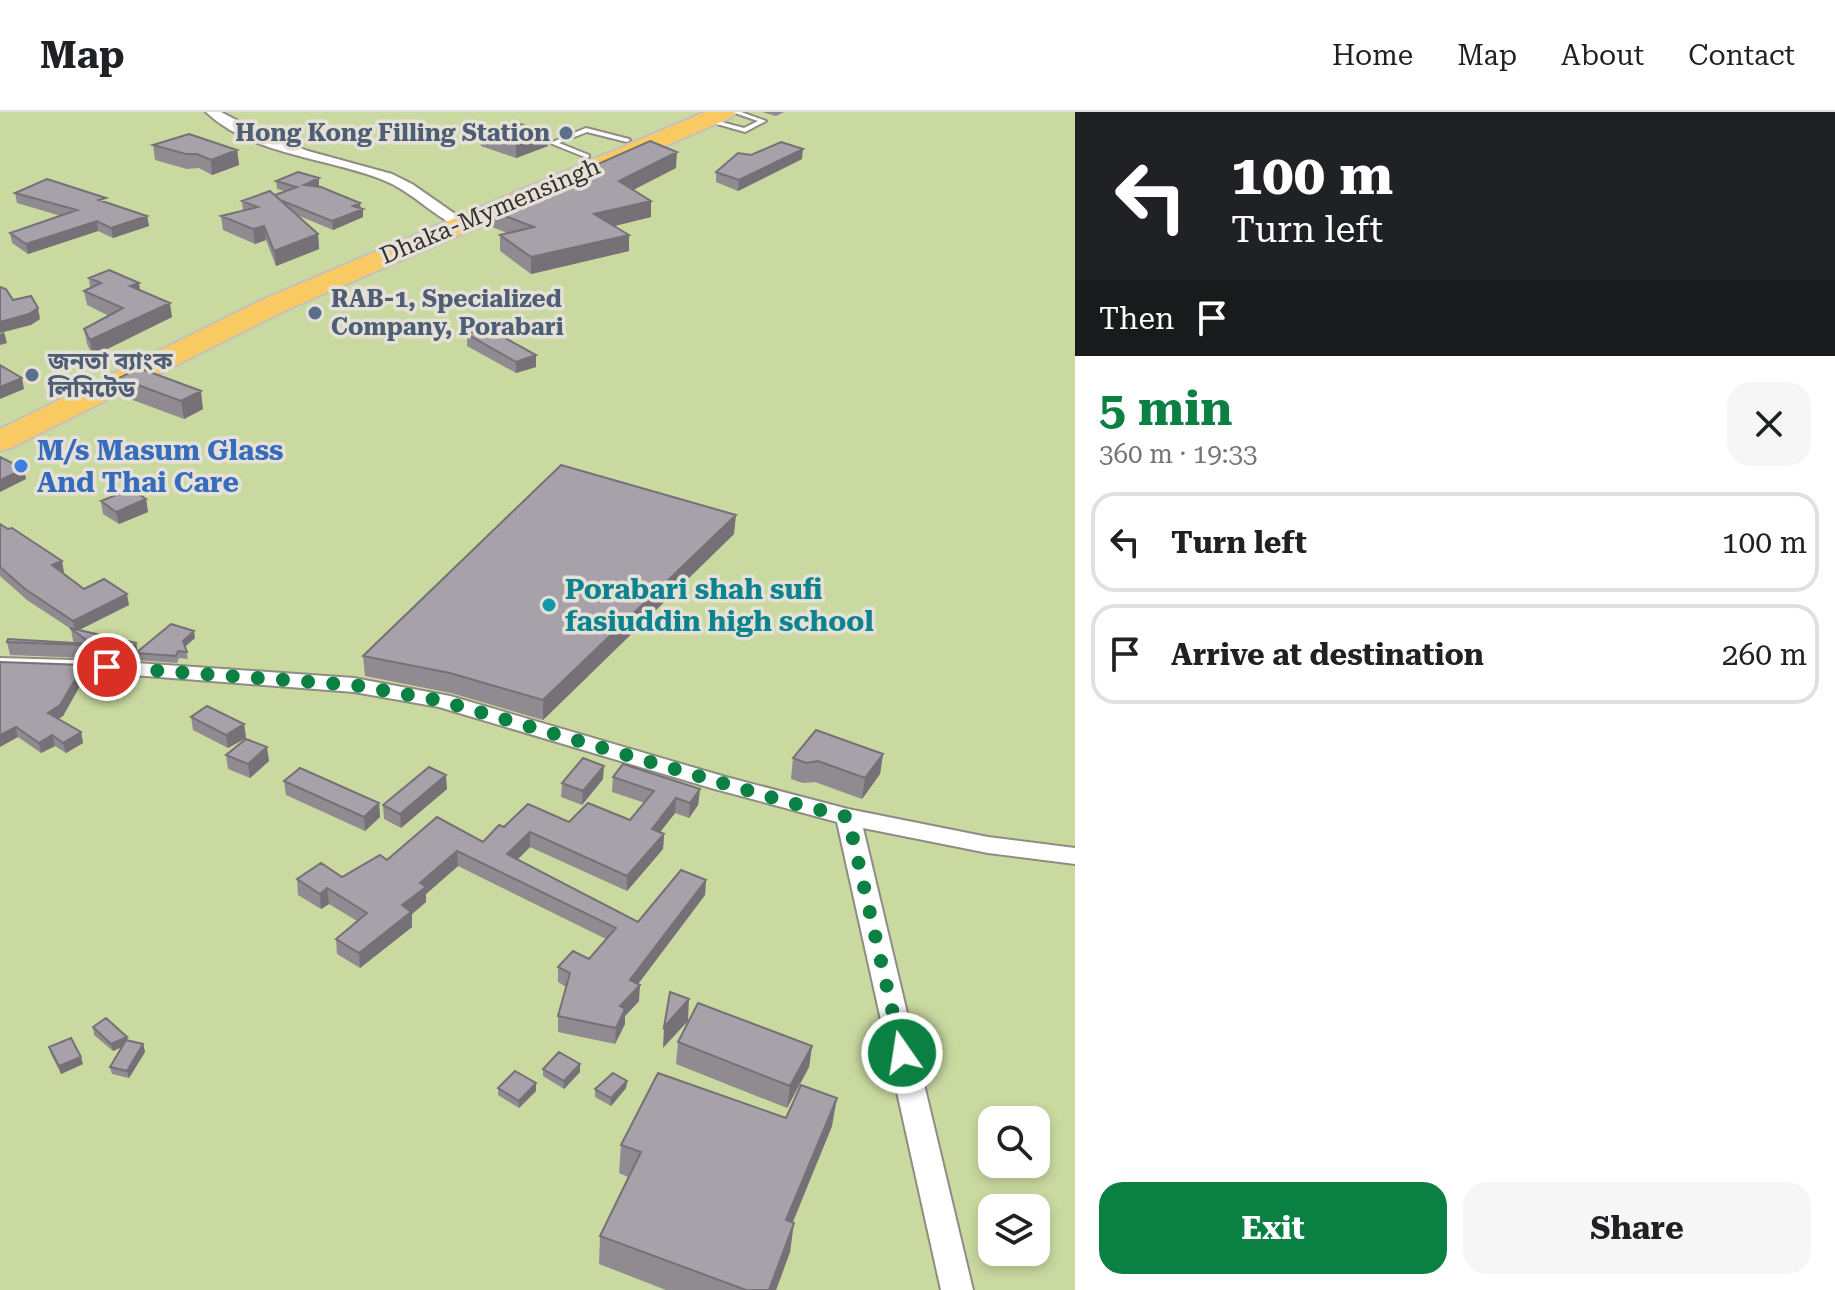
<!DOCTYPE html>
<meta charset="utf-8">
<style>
:root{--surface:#fff;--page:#f6f6f6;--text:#202124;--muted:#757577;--line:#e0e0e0;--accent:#0b8043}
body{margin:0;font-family:"Roboto Serif","Noto Sans Bengali",serif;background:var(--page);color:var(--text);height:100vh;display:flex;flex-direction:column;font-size:30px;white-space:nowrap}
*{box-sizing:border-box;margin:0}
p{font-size:26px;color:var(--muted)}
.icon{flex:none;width:44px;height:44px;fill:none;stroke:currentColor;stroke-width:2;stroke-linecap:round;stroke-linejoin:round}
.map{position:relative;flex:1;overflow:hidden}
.sheet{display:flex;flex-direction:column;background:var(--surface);width:760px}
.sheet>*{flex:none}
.guide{background:#202124;color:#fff;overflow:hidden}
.controls{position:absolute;left:978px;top:994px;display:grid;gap:16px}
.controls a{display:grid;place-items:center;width:72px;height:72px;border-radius:16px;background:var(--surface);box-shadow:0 4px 12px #0003;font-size:40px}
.pin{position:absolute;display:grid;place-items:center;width:68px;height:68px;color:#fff;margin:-34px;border:4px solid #fff;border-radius:50%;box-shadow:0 2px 8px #0007}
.me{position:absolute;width:88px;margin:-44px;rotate:347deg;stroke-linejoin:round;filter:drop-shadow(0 0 6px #0008)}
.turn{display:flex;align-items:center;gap:28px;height:168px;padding:0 24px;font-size:36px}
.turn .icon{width:104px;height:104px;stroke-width:2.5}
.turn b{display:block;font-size:56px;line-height:68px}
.then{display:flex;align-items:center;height:76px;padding:0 24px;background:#0003;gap:16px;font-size:30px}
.round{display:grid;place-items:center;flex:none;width:84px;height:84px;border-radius:24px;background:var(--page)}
.headline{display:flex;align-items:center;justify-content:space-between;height:136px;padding:0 24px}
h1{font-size:48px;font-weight:700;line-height:60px;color:var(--accent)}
.primary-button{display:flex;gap:16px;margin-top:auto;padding:16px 24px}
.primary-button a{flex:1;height:92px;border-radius:24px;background:var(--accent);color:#fff;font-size:32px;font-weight:700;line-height:92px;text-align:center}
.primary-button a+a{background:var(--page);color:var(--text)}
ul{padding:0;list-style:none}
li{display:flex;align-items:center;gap:24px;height:100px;margin:0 16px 12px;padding:0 8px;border:4px solid var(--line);border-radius:24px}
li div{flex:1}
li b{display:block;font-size:30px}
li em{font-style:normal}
header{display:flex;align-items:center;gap:48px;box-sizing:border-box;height:112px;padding:0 40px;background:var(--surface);border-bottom:2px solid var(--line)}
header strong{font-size:38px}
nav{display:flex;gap:44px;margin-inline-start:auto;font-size:28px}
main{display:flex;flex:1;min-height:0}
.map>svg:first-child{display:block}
.green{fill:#cad9a0;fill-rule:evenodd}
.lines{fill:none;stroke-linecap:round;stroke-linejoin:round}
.lane-casing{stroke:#8f8c83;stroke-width:4}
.street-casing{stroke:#8f8c83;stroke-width:4}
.highway-casing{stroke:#c2c1c0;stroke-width:4}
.lane{fill:#fff;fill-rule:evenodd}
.street{fill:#fff;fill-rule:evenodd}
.highway{fill:#faca62;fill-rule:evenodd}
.wall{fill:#908a91}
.shaded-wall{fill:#757176}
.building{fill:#a7a1a9;stroke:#757176;stroke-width:2}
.route{stroke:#0b8043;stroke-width:14;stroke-dasharray:0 25.2}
.service-dot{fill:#5c6f8a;stroke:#e5e1d7;stroke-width:3}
.shop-dot{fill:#3f7fe0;stroke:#e5e1d7;stroke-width:3}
.culture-dot{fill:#0f9aa8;stroke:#e5e1d7;stroke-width:3}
.labels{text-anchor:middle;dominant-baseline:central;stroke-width:7;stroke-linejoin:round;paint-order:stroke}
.far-service-label{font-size:24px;font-weight:bold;fill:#4e5e75;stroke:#e5e1d7;text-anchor:start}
.far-street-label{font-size:24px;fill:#33312e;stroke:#e5e1d7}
.shop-label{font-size:28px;font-weight:bold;fill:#366cbe;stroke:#e5e1d7;text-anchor:start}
.culture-label{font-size:28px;font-weight:bold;fill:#0d838f;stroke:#e5e1d7;text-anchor:start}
</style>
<header>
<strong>Map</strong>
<nav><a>Home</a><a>Map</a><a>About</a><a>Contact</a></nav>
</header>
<main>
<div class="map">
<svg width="1075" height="1178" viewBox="0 0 1075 1178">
<rect width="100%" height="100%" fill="#e5e1d7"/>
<path class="green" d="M0,0H1075V1178H0ZM992,1008H1036V1052H992ZM992,1096H1036V1140H992Z"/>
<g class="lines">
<g class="lane-casing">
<path id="lane" d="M732,0H741L766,9L745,20L703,8L706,6L744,16L758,9Z
M586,16L629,27L630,28L627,30L587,20L559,31L589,43V45L587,46L550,31Z"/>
</g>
<g class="street-casing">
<path id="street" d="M206,0H221L261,21L308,39L392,62L412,72L468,111L456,114C430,101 411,79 383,68C328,46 251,43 206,0Z
M0,546L107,549L354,566L450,584L726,665L848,697L988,725L1075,736V752L988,741L863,716L973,1178H941L837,710L711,676L439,595L354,580L107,561L0,558Z"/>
</g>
<g class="highway-casing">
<path id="highway" d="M705,0H735L732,5L284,199L11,336L0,339V317L264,187Z"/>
</g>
<use href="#lane" class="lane"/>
<use href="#street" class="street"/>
<use href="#highway" class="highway"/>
</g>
<path class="wall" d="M762,0H784L776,4Z
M481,20L548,34L516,46L481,34Z
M153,33L237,38L239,53L212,63L199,56L187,57L155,48Z
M802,47L738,79L716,70V60Z
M676,56L633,78L651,89V105L614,114L629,123V139L531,162L500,139V123L507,121L492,115V99Z
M276,69L319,74L318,75L363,97V105L333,118L297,103L318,122L319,137L276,154L266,128L255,132L223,118L221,104L243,99L242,89L275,83L285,79L277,77Z
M15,81L107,90L147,104L149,114L113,126L98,119L28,142L12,131L10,121L61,104L17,91Z
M89,166L140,178L172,205L93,244L87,232L84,217L109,204L87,193L84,179L90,176Z
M467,222L536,255L516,261L467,234Z
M119,266L203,297L184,307L122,284Z
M146,387L148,400L119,412L103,402L101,389Z
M0,412L64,460L62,461L84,477L129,493L79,518L136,531L138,540L195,526L185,535L188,547L179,546L177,551L137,548V546L135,548L10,543L7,530L76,531L73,529L71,517L27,488L0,464Z
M734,422L543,608L451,581L365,564L363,544Z
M0,550L84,553L86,563L63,604L58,607L81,620L83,631L66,641L55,634L41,641L18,625Z
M191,605L244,612L246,626L228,636L193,618Z
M883,642L880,662L862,687L815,670L803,671L791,667L793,646Z
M226,643L269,649L250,666L228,657Z
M613,665L700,677L698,693L689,706L675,701L660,720L664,722L663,737L627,779L530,735L518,747L638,810L706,768L705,783L638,872L639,889L625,904V912L615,932L558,920V904L566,875L558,870V855L589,847L606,827L458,754L426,782V790L412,802V815L360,856L337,842L336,827L357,809L329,792L321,797L298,783L297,767L342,765L387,748L483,730L504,715L569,710L630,708L645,691L612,680Z
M603,667L582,693L561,685L562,671Z
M284,669L379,691L380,705L365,719L286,683Z
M447,677L401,716L384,707L383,693Z
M93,915L127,925L128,929L143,932L145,940L129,966L112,962L110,955L122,935L113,939L94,923Z
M678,930L812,934L809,955L787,996L676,952Z
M49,935L83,952L61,962L51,942Z
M543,957L580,960L564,977L543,964Z
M627,969L626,976L611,994L595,985V977Z
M498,976L536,979L519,996L498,983Z
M786,1006L832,1014L793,1110L790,1140L776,1178H666L599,1152L600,1124L628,1065L619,1061L621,1033Z"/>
<path class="shaded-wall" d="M548,19V34L516,46V31Z
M803,37L802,47L738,79L739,68Z
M237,38L239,53L212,63L211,48Z
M677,40L676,56L619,85V69Z
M319,66V74L305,81L304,73Z
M651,89V105L594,119V102Z
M360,91L361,98L363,97V105L333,118L332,109L353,94Z
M147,104L149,114L113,126L111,116Z
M97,109L98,119L28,142L26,132Z
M264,114L266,128L255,132L253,117Z
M318,122L319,137L276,154L274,139Z
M629,123V139L531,162V145Z
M139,171L141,185L130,174Z
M170,191L172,205L93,244L90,228Z
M38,196L40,207L31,213L0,221V210Z
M4,220L7,231L0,233V222Z
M536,243V255L516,261V250Z
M22,266L24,277L0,287V275Z
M201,279L203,297L184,307L181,289Z
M24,357L26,367L0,380V368Z
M146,387L148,400L119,412L116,400Z
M736,403L734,422L543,608V588Z
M62,449L64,460L54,464L52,453Z
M127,482L129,493L75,520L73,509Z
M194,519L195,526L184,535L183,529Z
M136,531L138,542L136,541L137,546L135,548L133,535Z
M84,553L86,563L63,604L50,611L48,601Z
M244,612L246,626L228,636L226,623Z
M16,615L18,625L0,635V623Z
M81,620L83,631L66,641L63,631Z
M52,623L55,634L41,641L39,631Z
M267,635L269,649L250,666L248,652Z
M883,642L880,662L862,687L865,666Z
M604,654L603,667L582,693L583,679Z
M446,663L447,677L401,716L400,702Z
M700,677L698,693L689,706L690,691Z
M676,686L675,701L651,732L652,717Z
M379,691L380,705L365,719L364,705Z
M530,720V735L508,757L507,742Z
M664,722L663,737L627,779V764Z
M457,739L458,754L426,782V790L412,802V815L360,856L359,841L420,771Z
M706,768L705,783L629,884L630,868Z
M327,776L329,792L321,797L320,782Z
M640,873L639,889L625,904V912L615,932L616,916L620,894Z
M689,887L688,909L663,936L664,915Z
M127,925L128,932L113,939L111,932Z
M143,932L145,940L129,966L127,959Z
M812,934L809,955L787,996L790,974Z
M81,945L83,952L61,962L59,954Z
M580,952V960L564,977V969Z
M627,969L626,976L611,994V986Z
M536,971V979L519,996V989Z
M837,986L832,1014L782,1136L786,1108Z
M794,1111L790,1140L776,1178H769Z"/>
<path class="building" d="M511,10L548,19L516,31L481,20Z
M189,22L237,38L211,48L197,42H186L153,33Z
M650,29L677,40L619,69L651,89L594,102L629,123L531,145L500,123L534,115L492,99Z
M781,30L803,37L739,68L716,60L738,41L751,43Z
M298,60L319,66L304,73L321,75L360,91L353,94L363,97L332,109L280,88L275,83L297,75L276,69Z
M47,67L106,86L99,88L147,104L111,116L97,109L26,132L10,121L77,98L15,81Z
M270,79L318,122L274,139L264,114L253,117L221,104L258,95L242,89Z
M109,158L139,171L130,174L170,191L90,228L84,217L123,196L84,179L101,171L89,166Z
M0,175L6,177L13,188L31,184L38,196L29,202L0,210Z
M487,216L536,243L516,250L467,222Z
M0,253L22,266L0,275Z
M139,256L201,279L181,289L119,266Z
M0,345L24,357L0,368Z
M561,353L736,403L543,588L450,561L363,544Z
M131,377L146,387L116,400L101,389Z
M0,412L8,417L12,416L62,449L52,453L84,477L104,467L127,482L73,509L25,477L0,455Z
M171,512L194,519L183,529L187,540L178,539L176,544L136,541Z
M70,516L136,531L133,535L7,530L8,527L92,532Z
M0,550L84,553L60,593L48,601L81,620L63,631L52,623L39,631L16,615L0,623Z
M207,594L244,612L226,623L191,605Z
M816,618L883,642L865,666L818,649L806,651L793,646Z
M246,627L267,635L248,652L226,643Z
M583,646L604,654L583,679L562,671Z
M623,652L700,677L690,691L676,686L652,717L664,722L627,764L530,720L507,742L638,810L681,758L706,768L630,868L640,873L620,894L625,897L616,916L558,904L570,861L558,855L573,839L589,847L616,816L457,739L420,771L426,775L402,793L411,800L359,841L336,827L367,801L327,776L320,782L297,767L321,751L342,765L380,743L387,748L437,705L483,730L499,713L504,715L528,692L569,710L588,691L630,708L654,679L613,665Z
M429,655L446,663L400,702L383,693Z
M300,656L379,691L364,705L284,669Z
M670,880L689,887L664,915Z
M698,891L812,934L790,974L678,930Z
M106,906L127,925L111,932L93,915Z
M71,926L81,945L59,954L49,935Z
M126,928L143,932L127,959L110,955Z
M559,940L580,952L564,969L543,957Z
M515,959L536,971L519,989L498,976Z
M613,961L627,969L611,986L595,977Z
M658,961L786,1006L801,973L837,986L786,1108L794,1111L769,1178H746L600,1124L641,1040L621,1033Z"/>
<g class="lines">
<path class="route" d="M107,555L354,573L442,589L784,689L848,705L902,941"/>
</g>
<g class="service-dot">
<circle cx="566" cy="21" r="8"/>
<circle cx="315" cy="201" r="8"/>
<circle cx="32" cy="263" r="8"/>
</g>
<circle class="shop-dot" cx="21" cy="354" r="8"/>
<circle class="culture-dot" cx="549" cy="493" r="8"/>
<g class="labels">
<g class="far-service-label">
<text x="550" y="21" text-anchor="end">Hong Kong Filling Station</text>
<text x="331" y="187">RAB-1, Specialized<tspan x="331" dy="28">Company, Porabari</tspan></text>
<text x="48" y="249">জনতা ব্যাংক<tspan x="48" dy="28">লিমিটেড</tspan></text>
</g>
<g class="far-street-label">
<text transform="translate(490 99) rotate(-23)">Dhaka-Mymensingh</text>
</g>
<g class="shop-label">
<text x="37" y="338">M/s Masum Glass<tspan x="37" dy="32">And Thai Care</tspan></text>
</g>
<g class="culture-label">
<text x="565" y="477">Porabari shah sufi<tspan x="565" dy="32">fasiuddin high school</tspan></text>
</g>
</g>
</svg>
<div class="controls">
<a><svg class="icon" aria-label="search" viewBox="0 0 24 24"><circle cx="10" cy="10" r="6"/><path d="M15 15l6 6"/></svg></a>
<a><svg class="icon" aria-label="layers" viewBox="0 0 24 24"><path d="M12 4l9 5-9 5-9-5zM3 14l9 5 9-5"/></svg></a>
</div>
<div class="pin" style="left:107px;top:555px;background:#d93025"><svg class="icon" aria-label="arrive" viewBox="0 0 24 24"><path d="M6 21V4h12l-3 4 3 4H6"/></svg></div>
<svg class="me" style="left:902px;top:941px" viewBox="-20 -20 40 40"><circle r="17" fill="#0b8043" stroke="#fff" stroke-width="3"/><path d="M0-11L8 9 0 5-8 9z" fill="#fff"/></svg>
</div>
<section class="sheet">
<div class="guide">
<div class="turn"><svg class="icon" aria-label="left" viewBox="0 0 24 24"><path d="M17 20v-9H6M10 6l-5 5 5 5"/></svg><div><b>100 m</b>Turn left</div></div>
<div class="then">Then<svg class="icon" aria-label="arrive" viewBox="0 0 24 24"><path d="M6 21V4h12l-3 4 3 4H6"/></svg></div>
</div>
<div class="headline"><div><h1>5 min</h1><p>360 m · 19:33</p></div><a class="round"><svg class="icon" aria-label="close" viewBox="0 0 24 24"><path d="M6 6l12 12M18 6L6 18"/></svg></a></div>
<ul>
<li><svg class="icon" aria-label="left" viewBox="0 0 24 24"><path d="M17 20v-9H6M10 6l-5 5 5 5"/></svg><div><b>Turn left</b></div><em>100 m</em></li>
<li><svg class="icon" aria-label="arrive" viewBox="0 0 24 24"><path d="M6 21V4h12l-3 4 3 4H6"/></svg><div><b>Arrive at destination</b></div><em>260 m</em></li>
</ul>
<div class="primary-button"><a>Exit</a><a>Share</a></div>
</section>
</main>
